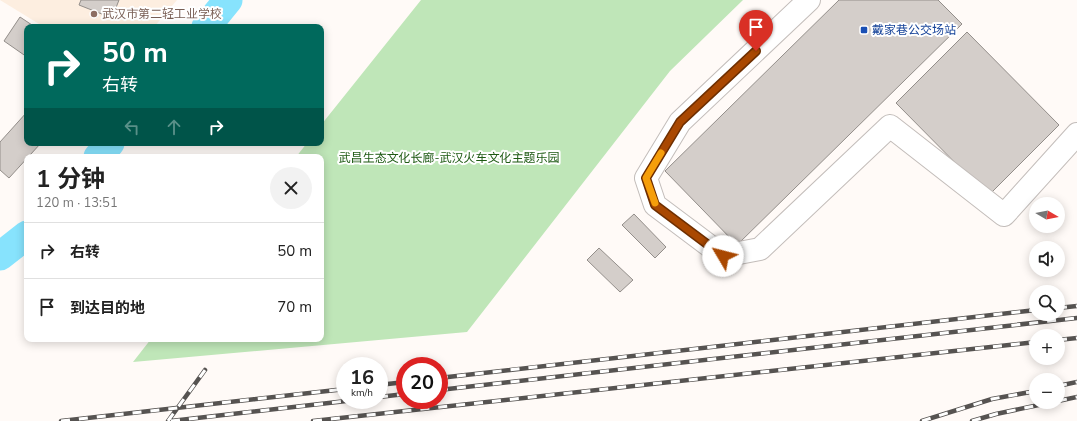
<!DOCTYPE html>
<html lang="zh">
<meta charset="utf-8">
<style>
:root{--surface:#fff;--page:#f2f2f2;--text:#222;--muted:#767676;--line:#e0e0e0}
body{margin:0;font-family:"Nunito Sans","Noto Sans SC",sans-serif;background:var(--page);color:var(--text);height:100vh;display:flex;flex-direction:column;font-size:15px;white-space:nowrap}
*{box-sizing:border-box;margin:0}
p{font-size:13px;color:var(--muted)}
.icon{flex:none;width:22px;height:22px;fill:none;stroke:currentColor;stroke-width:2;stroke-linecap:round;stroke-linejoin:round}
.map{position:relative;flex:1;overflow:hidden}
.details{position:absolute;left:24px;top:154px;width:300px;height:188px;display:flex;flex-direction:column;background:var(--surface);border-radius:8px;box-shadow:0 2px 10px #0003}
.details>*{flex:none}
.guide{position:absolute;left:24px;top:24px;width:300px;height:122px;border-radius:8px;box-shadow:0 2px 10px #0003;background:#00695c;color:#fff;overflow:hidden}
.needle{width:26px;rotate:100deg}
.controls{position:absolute;left:1029px;top:197px;display:grid;gap:8px}
.controls a{display:grid;place-items:center;width:36px;height:36px;border-radius:50%;background:var(--surface);box-shadow:0 2px 10px #0003;font-size:20px}
.speed{position:absolute;left:336px;top:357px;display:flex;gap:8px;font-size:20px;font-weight:700;text-align:center}
.speed>*{display:grid;place-content:center;width:52px;height:52px;border-radius:50%;background:var(--surface);box-shadow:0 2px 10px #0003;line-height:1}
.speed small{font-size:10px;font-weight:400}
.speed .limit{border:6px solid #d22;background:#fff;color:#111}
.pin{position:absolute;display:grid;place-items:center;width:34px;height:34px;color:#fff;margin:-41px -17px;border-radius:50% 50% 50% 0;rotate:-45deg;box-shadow:0 0 4px #0007}
.pin .icon{rotate:45deg}
.me{position:absolute;width:44px;margin:-22px;rotate:307deg;stroke-linejoin:round;filter:drop-shadow(0 0 3px #0008)}
.turn{display:flex;align-items:center;gap:14px;height:84px;padding:0 12px;font-size:18px}
.turn .icon{width:52px;height:52px;stroke-width:2.5}
.turn b{display:block;font-size:28px;line-height:34px}
.lanes{display:flex;align-items:center;height:38px;padding:0 12px;background:#0003;justify-content:center;gap:20px;direction:ltr}
.lanes .off{opacity:.35}
.round{display:grid;place-items:center;flex:none;width:42px;height:42px;border-radius:21px;background:var(--page)}
.overview{display:flex;align-items:center;justify-content:space-between;height:68px;padding:0 12px}
h1{font-size:24px;font-weight:700;line-height:30px}
ul{padding:0;list-style:none}
li{display:flex;align-items:center;gap:12px;height:56px;padding:0 12px;border-top:1px solid var(--line)}
li div{flex:1}
li b{display:block;font-size:15px}
li em{font-style:normal}
.map>svg:first-child{display:block}
.education{fill:#fdeee0}
.green{fill:#bfe6b8}
.lines{fill:none;stroke-linecap:round;stroke-linejoin:round}
.river{stroke:#87e3fd;stroke-width:29}
.building{fill:#d4ceca;stroke:#938e8a}
.minor-casing{stroke:#c3bdba;stroke-width:24}
.minor{stroke:#fff;stroke-width:22}
.rail-casing{stroke:#565351;stroke-width:4.5}
.rail{stroke:#fff;stroke-width:3;stroke-dasharray:9;stroke-linecap:butt}
.route-casing{stroke:#6e2f01;stroke-width:10}
.route{stroke:#a94801;stroke-width:7}
.slow{stroke:#f59e0b;stroke-width:7}
.education-dot{fill:#8d6e63;stroke:#fff;stroke-width:1.5}
.transit-dot{fill:#1a4fb4;stroke:#fff;stroke-width:1.5}
.labels{text-anchor:middle;dominant-baseline:central;stroke-width:4;stroke-linejoin:round;paint-order:stroke}
.education-label{font-size:12px;fill:#785e54;stroke:#fff;text-anchor:start}
.transit-label{font-size:12px;fill:#164399;stroke:#fff;text-anchor:start}
.park-label{font-size:12px;fill:#1e5a13;stroke:#fff}
</style>
<div class="map">
<svg width="1077" height="421" viewBox="0 0 1077 421">
<rect width="100%" height="100%" fill="#fffaf7"/>
<path class="education" d="M0,0H177L154,27H44Z"/>
<path class="green" d="M421,0H743L670,71L467,332L133,362L151,339H321V157H296L307,143H321V125Z"/>
<g class="lines">
<path class="river" d="M206,27L228,0
M98,157L110,143
M0,256L27,235"/>
</g>
<path class="building" d="M81,0H119L112,18L79,5Z
M839,0H938L962,24L737,245L665,171Z
M20,17L35,27H27V57L4,41Z
M967,32L1059,125L988,196L896,103Z
M27,112V143H41L9,178L0,170V142Z
M634,214L666,247L655,258L622,225Z
M599,248L633,280L620,292L587,260Z"/>
<g class="lines">
<g class="minor-casing">
<path id="minor" d="M809,0L680,122L646,178L655,205L723,256L760,249L890,126L1004,215L1077,134"/>
</g>
<use href="#minor" class="minor"/>
<g class="rail-casing">
<path id="rail" d="M1058,308L1077,306
M1058,340L1077,338
M439,378L1036,310
M379,385L405,382
M1058,386L1077,382
M439,390L1077,318
M379,397L405,394
M1058,401L1077,397
M61,421L345,389
M168,421L205,370
M171,421L355,400
M313,421L1036,342
M922,421L992,399L1036,391
M972,421L996,414L1053,402"/>
</g>
<use href="#rail" class="rail"/>
</g>
<g class="lines">
<g class="route-casing">
<path id="route" d="M723,256L655,205L646,178L680,122L756,51"/>
</g>
<use href="#route" class="route"/>
<path class="slow" d="M655,203L646,178L661,153"/>
</g>
<circle class="education-dot" cx="94" cy="14" r="4"/>
<rect class="transit-dot" x="860" y="26" width="8" height="8" rx="2"/>
<g class="labels">
<g class="education-label">
<text x="102" y="14">武汉市第二轻工业学校</text>
</g>
<g class="transit-label">
<text x="872" y="30">戴家巷公交场站</text>
</g>
<g class="park-label">
<text x="449" y="158">武昌生态文化长廊-武汉火车文化主题乐园</text>
</g>
</g>
</svg>
<div class="controls">
<a><svg class="needle" viewBox="-14 -14 28 28"><path d="M0-13l5 13h-10z" fill="#e53935"/><path d="M0 13l5-13h-10z" fill="#767676"/></svg></a>
<a><svg class="icon" aria-label="sound" viewBox="0 0 24 24"><path d="M4 9h4l5-4v14l-5-4H4zM17 9q2 3 0 6"/></svg></a>
<a><svg class="icon" aria-label="search" viewBox="0 0 24 24"><circle cx="10" cy="10" r="6"/><path d="M15 15l6 6"/></svg></a>
<a>+</a>
<a>−</a>
</div>
<div class="speed"><div>16<small>km/h</small></div><div class="limit">20</div></div>
<div class="pin" style="left:756px;top:51px;background:#d93025"><svg class="icon" aria-label="arrive" viewBox="0 0 24 24"><path d="M6 21V4h12l-3 4 3 4H6"/></svg></div>
<svg class="me" style="left:723px;top:256px" viewBox="-20 -20 40 40"><circle r="19" fill="#fff"/><path d="M0-13L10 11 0 6-10 11z" fill="#a94801"/></svg>
<div class="guide">
<div class="turn"><svg class="icon" aria-label="right" viewBox="0 0 24 24"><path d="M7 20v-9h11M14 6l5 5-5 5"/></svg><div><b>50 m</b>右转</div></div>
<div class="lanes"><svg class="icon off" aria-label="left" viewBox="0 0 24 24"><path d="M17 20v-9H6M10 6l-5 5 5 5"/></svg><svg class="icon off" aria-label="ahead" viewBox="0 0 24 24"><path d="M12 20V5M6 11l6-6 6 6"/></svg><svg class="icon" aria-label="right" viewBox="0 0 24 24"><path d="M7 20v-9h11M14 6l5 5-5 5"/></svg></div>
</div>
<section class="details">
<div class="overview"><div><h1>1 分钟</h1><p>120 m · 13:51</p></div><a class="round"><svg class="icon" aria-label="close" viewBox="0 0 24 24"><path d="M6 6l12 12M18 6L6 18"/></svg></a></div>
<ul>
<li><svg class="icon" aria-label="right" viewBox="0 0 24 24"><path d="M7 20v-9h11M14 6l5 5-5 5"/></svg><div><b>右转</b></div><em>50 m</em></li>
<li><svg class="icon" aria-label="arrive" viewBox="0 0 24 24"><path d="M6 21V4h12l-3 4 3 4H6"/></svg><div><b>到达目的地</b></div><em>70 m</em></li>
</ul>
</section>
</div>
